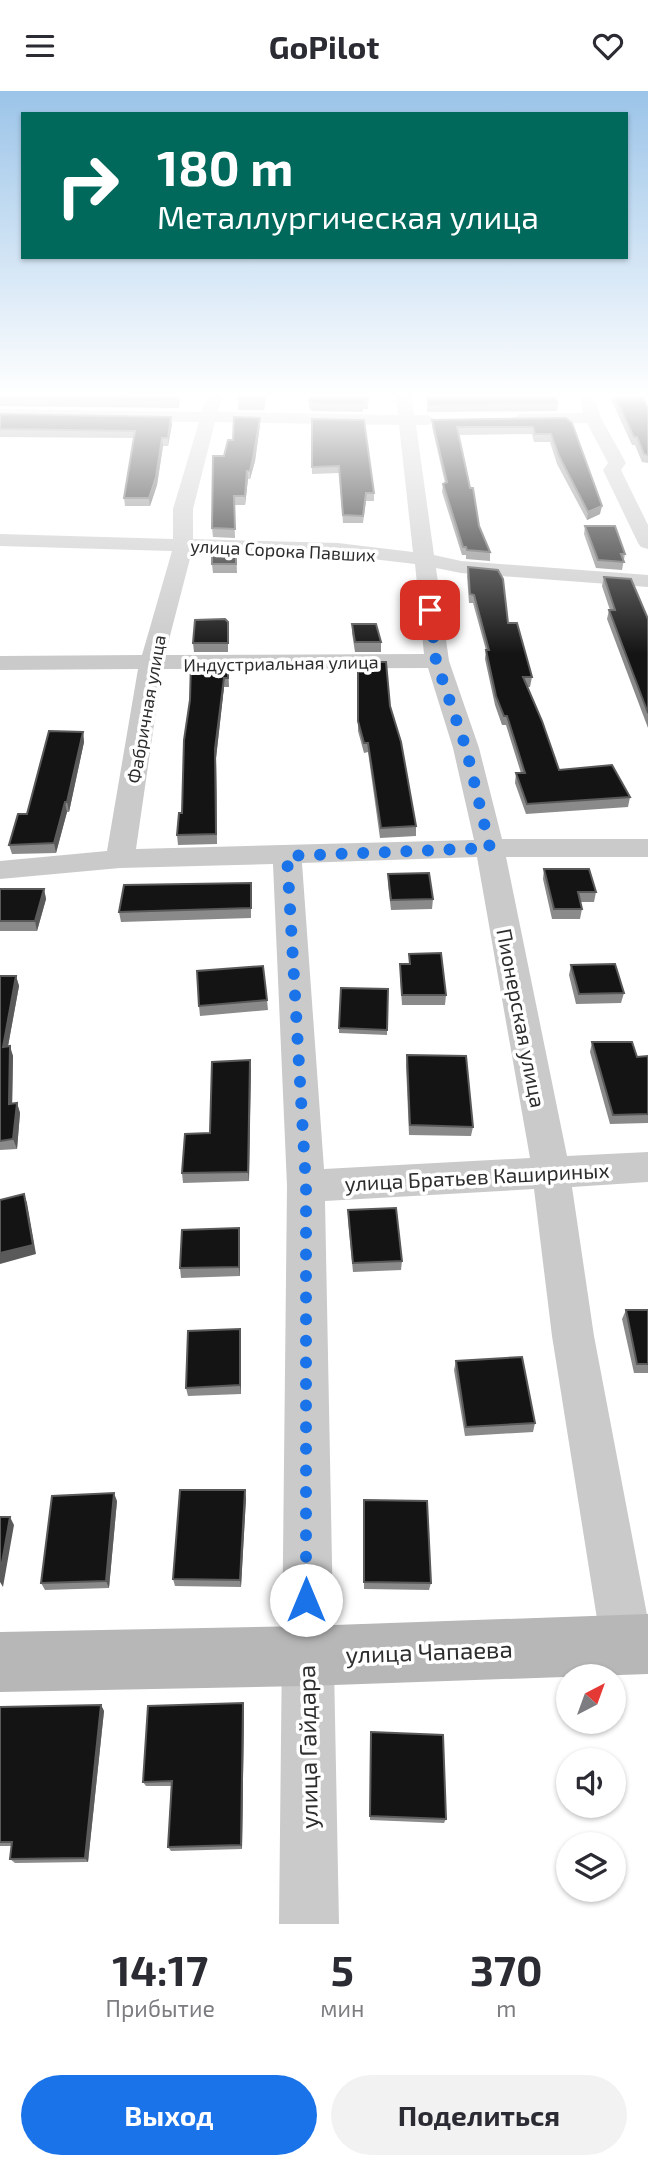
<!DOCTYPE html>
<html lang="ru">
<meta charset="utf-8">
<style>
:root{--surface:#fff;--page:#f2f2f3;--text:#2b2b33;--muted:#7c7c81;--accent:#1a73e8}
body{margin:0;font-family:"Exo 2",sans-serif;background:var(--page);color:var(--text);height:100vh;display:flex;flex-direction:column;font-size:26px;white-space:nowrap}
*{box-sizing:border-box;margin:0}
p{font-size:23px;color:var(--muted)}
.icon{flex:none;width:38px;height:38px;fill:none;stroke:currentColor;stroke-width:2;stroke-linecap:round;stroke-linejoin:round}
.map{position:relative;height:1833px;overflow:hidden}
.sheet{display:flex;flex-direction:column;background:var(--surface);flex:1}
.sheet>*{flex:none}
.top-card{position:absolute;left:21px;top:21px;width:607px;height:147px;border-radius:0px;box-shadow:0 2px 5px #0004;background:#00695c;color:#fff;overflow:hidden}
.needle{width:46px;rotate:41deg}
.tools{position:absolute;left:556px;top:1573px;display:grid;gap:14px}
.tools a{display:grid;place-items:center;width:70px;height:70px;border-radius:50%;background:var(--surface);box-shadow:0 2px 5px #0004;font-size:35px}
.pin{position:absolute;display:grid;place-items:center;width:60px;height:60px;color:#fff;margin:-30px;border-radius:14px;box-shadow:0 4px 10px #0006}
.me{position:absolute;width:77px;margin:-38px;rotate:0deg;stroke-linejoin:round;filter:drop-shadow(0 0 5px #0008)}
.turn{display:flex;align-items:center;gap:24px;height:147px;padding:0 21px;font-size:32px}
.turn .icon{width:91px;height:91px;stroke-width:2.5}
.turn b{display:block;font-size:49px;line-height:60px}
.eta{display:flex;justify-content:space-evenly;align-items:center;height:119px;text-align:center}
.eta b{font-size:42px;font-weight:700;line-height:49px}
.button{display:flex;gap:14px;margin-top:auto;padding:14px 21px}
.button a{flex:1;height:80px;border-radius:42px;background:var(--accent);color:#fff;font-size:28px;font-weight:700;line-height:80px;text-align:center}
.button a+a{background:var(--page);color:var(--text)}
header{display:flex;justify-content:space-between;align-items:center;height:91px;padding:0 21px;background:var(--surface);font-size:32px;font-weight:700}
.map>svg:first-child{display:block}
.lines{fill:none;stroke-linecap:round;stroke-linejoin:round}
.street{fill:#cacaca;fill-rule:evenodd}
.secondary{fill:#b7b7b7;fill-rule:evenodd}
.wall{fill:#8a8a8a}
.shaded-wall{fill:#5a5a5a}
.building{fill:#141414;stroke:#5a5a5a;stroke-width:2}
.route{stroke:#1a73e8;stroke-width:12;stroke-dasharray:0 21.6}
.labels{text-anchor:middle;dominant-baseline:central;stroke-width:7;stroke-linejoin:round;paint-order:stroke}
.far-street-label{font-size:18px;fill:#2d2d2d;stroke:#fff}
.street-label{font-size:21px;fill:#2d2d2d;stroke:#fff}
.near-street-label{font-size:24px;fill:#2d2d2d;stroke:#fff}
</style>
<header><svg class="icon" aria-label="menu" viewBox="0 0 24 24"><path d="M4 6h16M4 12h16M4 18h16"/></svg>GoPilot<svg class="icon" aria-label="heart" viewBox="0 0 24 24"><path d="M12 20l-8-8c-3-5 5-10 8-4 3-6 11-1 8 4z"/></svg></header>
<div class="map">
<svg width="648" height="1833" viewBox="0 0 648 1833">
<rect width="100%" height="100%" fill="#fff"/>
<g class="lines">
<path class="street" d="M206,306H222L218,321L398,324L396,306H412L414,324H428L436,329L428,334H416L434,464L461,470L648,484V496L461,482L436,477L449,570L479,657L502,748H648V766H506L567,1065L648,1061V1091L572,1096L594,1245L648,1529V1564L645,1571L627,1579L609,1571L601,1553L552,1245L534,1098L325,1110L339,1833H279L287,1095L273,773L120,777L0,788V770L107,760L138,578L0,579V565L142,564L172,460L0,455V443L173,448V418L199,331L0,328V318L202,321ZM215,331L399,334L413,461L338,452L193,448V418ZM192,460L338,464L415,473L424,563L165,564ZM428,577L453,657L474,749L136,758L162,578ZM477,766L530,1067L324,1078L302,772Z
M580,306H594L601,327L626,372L621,379L648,434V458L641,456L638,452L603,379L608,372L587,332L520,333L512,328L520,323L583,322Z"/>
<path class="secondary" d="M648,1523V1583L306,1595L0,1601V1541L306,1535Z"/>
</g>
<path class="wall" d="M0,306H181L178,317L0,315Z
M238,306H266L264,319H238Z
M368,306V318H363V321L312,320L309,317V310Z
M427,306H555L558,312L557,320L427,321Z
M610,306H643L648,318V372L642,371L635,354H632Z
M0,323L172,333L168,355H163L157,394L150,415H125L124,407L134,347L0,346Z
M566,327L600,423L587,429L557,373L550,351H534L532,343L459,344L479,435L490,461V470L466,468V464H462L442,401L443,393L445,392L432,336V329Z
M312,328L374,402V410H366L363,432H343L339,382L312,383Z
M260,334L255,370L250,388H248L245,414H234L235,447L213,446L212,437L224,365L233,349Z
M585,435L625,463L622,479L596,477L584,443Z
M236,455L237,482H213L212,473Z
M468,476L508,532L532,586L530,596H527L559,679L630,706L628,716L526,723L515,692L516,682H521L506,634H502L495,614L485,568L486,559L473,512H469L467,485Z
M604,486L648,528V637L607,528L609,519H610L602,495Z
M228,531V561H194L193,552Z
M352,533L381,551V561H355L352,542Z
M228,571L229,596H224L216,667L217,753L178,754L177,744L182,722Z
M358,571L390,615L416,735V745L380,747L368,661L364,662L358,640Z
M83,641L84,651L69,721H67L56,762L12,763L9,754L27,723Z
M544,778L596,801L594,811H580L582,818L580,828H552L543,788Z
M388,783L433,808L432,818L391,819L388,793Z
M251,792V827L121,831L119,821Z
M0,798H44L46,808L37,840H0Z
M409,863L446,904L445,914H402L400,883V873H409Z
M571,874L624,902L621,912L576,913L569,884Z
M0,885H16L19,895L8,955L13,965L12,1012H17L20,1022L17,1058L0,1059Z
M267,909L268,919L200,925L199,915Z
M339,937L387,939V944L339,942Z
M592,951L637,966L648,965V1032L610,1033L590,961Z
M407,964L473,1036L471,1045L409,1044L406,974Z
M250,969L249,1090L183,1092L182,1082L210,1042Z
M348,1119L402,1170L401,1179L353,1181L348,1129Z
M239,1137L240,1146V1185L181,1187L180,1177Z
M626,1219H648V1282H634L622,1228Z
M240,1238L241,1303L188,1305L186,1297Z
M456,1270L535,1332L533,1341L465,1345L454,1279Z
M246,1407L241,1496L175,1495L173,1488Z
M364,1409L431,1492L429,1499L364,1498Z
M117,1410L109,1497L45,1499L41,1492Z
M243,1612L244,1618L242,1758L171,1760L168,1756L171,1695H146L143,1691Z
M101,1614L104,1620L88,1771L15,1772L10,1768L12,1755H0V1616Z
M371,1641L446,1728L444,1732L370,1729Z"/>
<path class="shaded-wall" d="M178,306H181L178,317L177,310Z
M264,306H266L264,319Z
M171,326L172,333L168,355V347Z
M260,327V334L255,370L250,388V380Z
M162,347L163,355L157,394L150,415L149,407Z
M247,380L248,388L245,414V405Z
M602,415L600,423L587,429L588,421Z
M224,587V596L216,667L217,753L215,658Z
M83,641L84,651L69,721L67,711Z
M65,711L67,721L56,762L54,752Z
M44,798L46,808L37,840L35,830Z
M16,885L19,895L6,966L3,956Z
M10,955L13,965L12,1022L9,1013Z
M250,969L251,979L249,1090L248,1081Z
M17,1012L20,1022L17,1058L13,1048Z
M24,1103L27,1112L36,1163L0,1173V1162Z
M239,1137L240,1146V1185L239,1176Z
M240,1238L241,1247V1303L240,1294Z
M245,1399L246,1407L241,1496L240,1489Z
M114,1402L117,1410L109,1497L106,1490Z
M10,1426L14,1434L3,1496L0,1491V1483Z
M243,1612L244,1618L242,1758L241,1754Z
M101,1614L104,1620L88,1771L85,1767Z"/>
<path class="building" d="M0,306H178L177,310L0,308Z
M238,306H264V309L238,308Z
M310,306H368V310H363V313L312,312L309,310Z
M427,306H555L558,312L428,314Z
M615,306H643L648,318V364L644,363L637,346H634Z
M0,323L171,326L168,347H162L156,386L149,407H124L135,340L0,338Z
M234,326L260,327L254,362L250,380H247L245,405H234L235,438L212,437L213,365H224L228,349H233Z
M566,327L572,332L602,415L588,421L559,365L551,343H535L533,336H457L470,397H473L479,435L490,461L467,459L466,456H463L443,393L447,391L432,329Z
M312,328L364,329L374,402H366L363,425L343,424L339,375L312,376Z
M585,435H615L625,463H621L624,471L598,469Z
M212,455H236V473H212Z
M468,476L498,479L503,488L508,532H517L532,586H523L542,630L559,679L612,674L630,706L527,713L516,682H525L507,625H504L496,605L486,559H489L474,504L470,503Z
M604,486L631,488L648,528V622L609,519H615Z
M225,528L228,531V552H193L195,529Z
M352,533H376L381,551H355Z
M191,571H228V587H224L215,658L216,743L177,744L179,722H182L184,649L190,609Z
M358,571H386L390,615L401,651L416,735L381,737L368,652H364L358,630Z
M49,640L83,641L67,711H65L54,752L9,754L18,723H27Z
M544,778H589L596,801H578L582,818H554Z
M429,782L433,808L391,809L388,783Z
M251,792V817L119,821L124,794Z
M0,798H44L35,830H0Z
M441,862L446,904H402L400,873H410L409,863Z
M615,873L624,902L579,903L571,874Z
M263,875L267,909L199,915L197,880Z
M0,885H16L3,956L10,955L9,1013L17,1012L13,1048L0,1050Z
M341,897L388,898L387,939L339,937Z
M592,951H632L637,966L648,965V1023L613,1024Z
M407,964L466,965L473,1036L410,1034Z
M250,969L248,1081L182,1082L185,1043L210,1042L212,971Z
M24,1103L33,1154L0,1162V1109Z
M396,1117L402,1170L353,1172L348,1119Z
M239,1137V1176L180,1177L182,1139Z
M626,1219H648V1273H637Z
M240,1238V1294L186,1297L188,1240Z
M522,1266L535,1332L466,1336L456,1270Z
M180,1399H245L240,1489L173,1488Z
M114,1402L106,1490L41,1492L52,1405Z
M364,1409L427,1410L431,1492L364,1491Z
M0,1426H10L0,1483Z
M243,1612L241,1754L168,1756L172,1690L143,1691L148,1615Z
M101,1614L85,1767L10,1768L12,1751H0V1616Z
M371,1641L443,1644L446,1728L370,1725Z"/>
<linearGradient id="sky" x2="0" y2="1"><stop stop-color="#9bc4e8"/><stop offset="0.54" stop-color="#fff"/><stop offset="1" stop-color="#fff" stop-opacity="0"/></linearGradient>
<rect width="648" height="563" fill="url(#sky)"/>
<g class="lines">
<path class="route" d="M306,1509V1095L287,765L490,757L466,657L436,570L430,519"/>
</g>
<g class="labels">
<g class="far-street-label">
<text transform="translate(283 459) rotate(3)">улица Сорока Павших</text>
<text transform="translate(281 572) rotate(-1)">Индустриальная улица</text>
<text transform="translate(146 618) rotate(-80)">Фабричная улица</text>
</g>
<g class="street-label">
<text transform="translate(522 927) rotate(79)">Пионерская улица</text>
<text transform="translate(477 1085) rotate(-3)">улица Братьев Кашириных</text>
</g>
<g class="near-street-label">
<text transform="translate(429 1560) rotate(-2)">улица Чапаева</text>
<text transform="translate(307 1656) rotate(-91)">улица Гайдара</text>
</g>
</g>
</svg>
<div class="tools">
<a><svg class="needle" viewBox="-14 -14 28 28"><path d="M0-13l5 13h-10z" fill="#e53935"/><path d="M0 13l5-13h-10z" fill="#7c7c81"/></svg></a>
<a><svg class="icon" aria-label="sound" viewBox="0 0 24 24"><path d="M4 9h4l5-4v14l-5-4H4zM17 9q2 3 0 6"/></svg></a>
<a><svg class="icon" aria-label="layers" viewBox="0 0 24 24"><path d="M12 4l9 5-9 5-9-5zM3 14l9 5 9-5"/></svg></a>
</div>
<div class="pin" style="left:430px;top:519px;background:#d93025"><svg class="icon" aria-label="arrive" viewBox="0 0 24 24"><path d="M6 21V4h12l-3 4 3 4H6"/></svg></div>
<svg class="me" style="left:306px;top:1509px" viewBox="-20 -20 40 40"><circle r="19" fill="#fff"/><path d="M0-13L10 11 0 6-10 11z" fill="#1a73e8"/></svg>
<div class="top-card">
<div class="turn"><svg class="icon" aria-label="right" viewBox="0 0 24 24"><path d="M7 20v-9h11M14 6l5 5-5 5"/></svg><div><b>180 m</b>Металлургическая улица</div></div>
</div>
</div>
<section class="sheet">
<div class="eta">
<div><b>14:17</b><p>Прибытие</p></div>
<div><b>5</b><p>мин</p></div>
<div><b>370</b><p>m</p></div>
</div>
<div class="button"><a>Выход</a><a>Поделиться</a></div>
</section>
